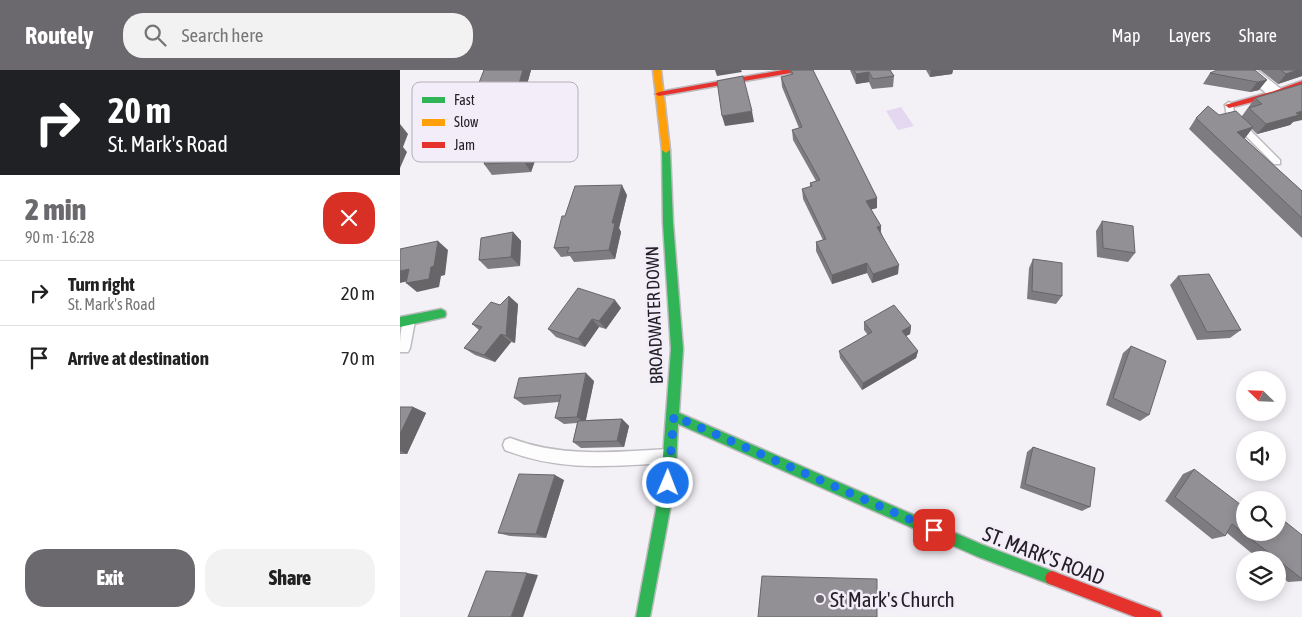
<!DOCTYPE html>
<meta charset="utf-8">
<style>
:root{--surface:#fff;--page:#f2f2f2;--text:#222;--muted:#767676;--line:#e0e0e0;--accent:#6b696e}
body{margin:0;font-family:"Asap Condensed",sans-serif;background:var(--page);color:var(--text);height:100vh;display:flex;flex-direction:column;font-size:19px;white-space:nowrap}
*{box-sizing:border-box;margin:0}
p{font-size:16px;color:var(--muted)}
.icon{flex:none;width:28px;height:28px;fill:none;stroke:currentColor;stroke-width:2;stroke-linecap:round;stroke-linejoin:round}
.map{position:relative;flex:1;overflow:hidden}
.side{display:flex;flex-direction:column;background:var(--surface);width:400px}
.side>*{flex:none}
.banner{background:#202124;color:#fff;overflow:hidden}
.needle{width:32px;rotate:293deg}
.controls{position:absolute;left:836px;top:301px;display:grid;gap:10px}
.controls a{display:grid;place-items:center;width:50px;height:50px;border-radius:50%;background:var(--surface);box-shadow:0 2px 12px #0003;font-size:25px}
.pin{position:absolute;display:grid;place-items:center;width:42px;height:42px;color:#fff;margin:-21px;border-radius:10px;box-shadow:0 2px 8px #0006}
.me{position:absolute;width:55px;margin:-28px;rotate:1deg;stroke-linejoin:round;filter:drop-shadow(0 0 4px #0008)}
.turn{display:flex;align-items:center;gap:18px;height:105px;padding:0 25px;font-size:22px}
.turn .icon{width:65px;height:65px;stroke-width:2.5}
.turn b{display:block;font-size:35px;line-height:42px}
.round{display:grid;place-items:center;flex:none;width:52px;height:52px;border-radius:20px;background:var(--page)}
.headline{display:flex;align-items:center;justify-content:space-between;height:85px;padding:0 25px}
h1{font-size:30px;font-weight:800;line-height:38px;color:var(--accent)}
.button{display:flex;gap:10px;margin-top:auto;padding:10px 25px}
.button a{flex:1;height:58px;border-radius:20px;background:var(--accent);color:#fff;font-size:20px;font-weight:800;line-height:58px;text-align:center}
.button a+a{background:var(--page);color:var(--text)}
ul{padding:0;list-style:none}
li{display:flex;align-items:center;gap:15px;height:65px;padding:0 25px;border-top:1px solid var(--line)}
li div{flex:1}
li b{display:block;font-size:19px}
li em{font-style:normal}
header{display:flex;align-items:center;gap:30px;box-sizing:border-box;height:70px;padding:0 25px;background:var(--accent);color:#fff}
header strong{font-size:24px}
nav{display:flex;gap:28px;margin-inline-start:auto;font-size:18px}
.search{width:350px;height:45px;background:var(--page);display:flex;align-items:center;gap:12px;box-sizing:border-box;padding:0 18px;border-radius:20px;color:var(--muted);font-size:19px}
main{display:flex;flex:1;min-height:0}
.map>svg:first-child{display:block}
.water{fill:#e4d8f0}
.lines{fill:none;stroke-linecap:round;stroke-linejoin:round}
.lane-casing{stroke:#bebbc0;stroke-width:3}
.street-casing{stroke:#bebbc0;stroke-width:3}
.fast-casing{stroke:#bebbc0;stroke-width:3}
.slow-casing{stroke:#bebbc0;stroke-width:3}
.jam-casing{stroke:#bebbc0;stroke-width:3}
.lane{fill:#fdfdfe;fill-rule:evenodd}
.street{fill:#fdfdfe;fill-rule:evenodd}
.fast{fill:#30b455;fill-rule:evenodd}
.slow{fill:#ff9f0a;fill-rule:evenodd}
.jam{fill:#e5322d;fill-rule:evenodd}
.wall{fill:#7e7c80}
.shaded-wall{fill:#676568}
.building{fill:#939095;stroke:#676568}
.route{stroke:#1a73e8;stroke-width:9;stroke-dasharray:0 16.2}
.poi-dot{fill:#6b696e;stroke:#f3edf9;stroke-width:2}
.labels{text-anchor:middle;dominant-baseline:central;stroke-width:5;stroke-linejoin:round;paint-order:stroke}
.street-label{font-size:18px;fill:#222025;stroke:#f3edf9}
.near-street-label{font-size:21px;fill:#222025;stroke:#f3edf9}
.near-poi-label{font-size:21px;fill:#222025;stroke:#f3edf9;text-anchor:start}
.key{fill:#f3edf9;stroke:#b4b0b9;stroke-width:1}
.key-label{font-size:14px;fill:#222025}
</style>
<header>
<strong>Routely</strong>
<div class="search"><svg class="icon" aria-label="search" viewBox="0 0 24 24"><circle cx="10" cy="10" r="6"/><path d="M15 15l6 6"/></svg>Search here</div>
<nav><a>Map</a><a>Layers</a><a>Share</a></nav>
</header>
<main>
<section class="side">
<div class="banner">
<div class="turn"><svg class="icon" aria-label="right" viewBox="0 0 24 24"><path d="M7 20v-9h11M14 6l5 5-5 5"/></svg><div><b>20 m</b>St. Mark's Road</div></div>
</div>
<div class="headline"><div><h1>2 min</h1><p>90 m · 16:28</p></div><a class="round" style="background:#d93025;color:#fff"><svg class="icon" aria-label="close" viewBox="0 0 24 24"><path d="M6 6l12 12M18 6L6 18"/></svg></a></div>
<ul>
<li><svg class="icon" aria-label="right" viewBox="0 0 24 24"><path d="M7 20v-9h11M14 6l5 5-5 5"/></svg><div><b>Turn right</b><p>St. Mark's Road</p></div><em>20 m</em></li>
<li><svg class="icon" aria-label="arrive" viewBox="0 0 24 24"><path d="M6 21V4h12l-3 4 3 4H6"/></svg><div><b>Arrive at destination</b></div><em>70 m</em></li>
</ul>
<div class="button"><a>Exit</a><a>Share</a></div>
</section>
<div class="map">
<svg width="902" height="547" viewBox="0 0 902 547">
<rect width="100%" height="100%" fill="#f3f0f6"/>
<path class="water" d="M501,37L514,56L498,60L486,41Z"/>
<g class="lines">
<g class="lane-casing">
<path id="lane" d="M829,32L833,35L834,44L880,90V94H874L827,47L825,35Z
M9,246L13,247L15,251L10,278L8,282H0C0,270 0,258 5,247Z
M110,368C162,388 215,382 269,379L274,381L276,386L274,391L269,393C211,396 161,402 105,380L103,375L105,370Z"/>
</g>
<g class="street-casing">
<path id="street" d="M838,0H857L886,23L883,27H871Z"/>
</g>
<g class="fast-casing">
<path id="fast" d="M266,77L270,80L273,153L283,279L279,343L583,475L657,503L659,508L657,513L652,515L576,486L278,354L275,413L250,547H236L261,413L271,279L263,153L262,80Z
M41,239L45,241L46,244L45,247L0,257V247Z"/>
</g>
<g class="slow-casing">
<path id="slow" d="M253,0H261L270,80L266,83L262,80Z"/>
</g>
<g class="jam-casing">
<path id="jam" d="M383,0H400L396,2L259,26L255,24L259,22Z
M902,11V16L880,25L829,38L825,35L874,21Z
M652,501L760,542L762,547H735L647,513L645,508L647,503Z"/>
</g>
<use href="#lane" class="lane"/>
<use href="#street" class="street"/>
<use href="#fast" class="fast"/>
<use href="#slow" class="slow"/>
<use href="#jam" class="jam"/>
</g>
<path class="wall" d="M84,0H131L123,29L82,33L75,23Z
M390,0H413L477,128V138L471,139L481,156V162L498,204L472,213L467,203L432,214L416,181V172L423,170L403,129L402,119L410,117V113L416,111L393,70L392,60L399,58L382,17L381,7L391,5Z
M450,0H490L494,6L493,17L472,19L469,12L456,14Z
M526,0H553L552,4L530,7Z
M855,0L859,20L850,22L803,14L810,3Z
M860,0H902V6L878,14Z
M855,28L893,52L890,55L857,64L852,59L845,68H844L902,121V168L789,59L796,48L819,45L842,46Z
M124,47L127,52L124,64L141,74L131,102L92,105L84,94L98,66Z
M227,125L219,158L221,162L215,189L174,192L170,186L161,187L154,178L165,146Z
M702,151L735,183L728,192L697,187L696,161Z
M113,162L121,171L120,196L88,199L79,190Z
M633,189L662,226L656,234L627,229L629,198Z
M778,206L841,260L830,268L797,270L770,215Z
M118,234L115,273L111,272L95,292L75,285L64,278L79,260L72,254L100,235Z
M221,238L206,259L199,257L185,277L156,267L148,259Z
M464,252L511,256L510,264L506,266L518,281L516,288L462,320L440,288L439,281L468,265L464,260Z
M731,276L749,345L740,351L706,335L723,283Z
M194,311L186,350L222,349L229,356L224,377L181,378L173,372L177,353L164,354L155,348L159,332L124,335L114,328Z
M0,337H13L26,343L7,384H0Z
M633,377L690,437L682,441L620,418L627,382Z
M794,399L845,462L902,465V511L888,512L878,504V490H860L827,463L825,466L812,469L765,431L783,404Z
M164,410L146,468L110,466L98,463Z"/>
<path class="shaded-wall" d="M123,0H131L123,29L117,20Z
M315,0H341L342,2L317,6Z
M531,0H553L552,4L530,7Z
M897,0H902V6L878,14L886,4Z
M469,2V12L456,14V4Z
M867,10L859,20L850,22L857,12Z
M352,41L354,52L325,56L322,46Z
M902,41V50L893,52L890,55L857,64L866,54Z
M124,47L127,52L122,71L118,66Z
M0,54L8,64L3,77L7,82L0,98Z
M853,57L845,68L829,72L837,62Z
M134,64L141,74L131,102L124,92Z
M222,115L227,125L219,158L221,162L215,189L209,180L212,153Z
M477,128V138L466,141V131Z
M481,156L480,165L477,157Z
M113,162L121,171L120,196L111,187Z
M38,171L48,180L45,205L41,206L39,217L17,222L6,213Z
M467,193V203L432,214V205Z
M499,195L498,204L472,213L473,204Z
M9,199L20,208L0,213V201Z
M109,226L118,234L115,273L106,266Z
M215,230L221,238L206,259L199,251Z
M192,249L199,257L185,277L178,269Z
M511,256L510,264L500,269L502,261Z
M101,264L111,272L95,292L84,285Z
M518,281L516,288L462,320L463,313Z
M186,303L194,311L185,353L177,347Z
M13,337L26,343L7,384L0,381V364Z
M222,349L229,356L224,377L217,371Z
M155,405L164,410L146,468L136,464Z
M127,503L138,505L123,547H111Z"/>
<path class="building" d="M84,0H123L117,20L75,23Z
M391,0H413L477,128L466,131L481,156L477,157L499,195L473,204L467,193L432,205L416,172L426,169L402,119L412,116L410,113L420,110L392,60L402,57L381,7L393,4Z
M454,0H490L494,6L473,9L469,2L456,4Z
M817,0H855L867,10L857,12L810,3Z
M881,0H897L886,4Z
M343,6L352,41L322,46L317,11Z
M902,14V41L896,43L899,45L866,54L849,38L862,34L855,28Z
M808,36L819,45L836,41L853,57L837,62L902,121V148L796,48Z
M134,64L124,92L84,94L96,66Z
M222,115L212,153H215L209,180L167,183L169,177L154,178L162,146H165L175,116Z
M702,151L733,156L735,183L703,178Z
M113,162L111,187L79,190L81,168Z
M38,171L34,196L31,197L29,209L6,213L9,199L0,201V179Z
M633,189L662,193V226L632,221Z
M809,204L841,260L807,262L778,206Z
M178,218L215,230L199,251L192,249L178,269L148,259Z
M109,226L106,266L101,264L84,285L64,278L82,257L72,254L91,232L100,235Z
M494,235L511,256L502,261L518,281L463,313L439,281L472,262L464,252Z
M731,276L766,291L749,345L713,328Z
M186,303L177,347L155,348L161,325L114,328L119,308Z
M0,337H13L0,364Z
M222,349L217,371L173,372L178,351Z
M633,377L695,398L690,437L625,414Z
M794,399L845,438V462H878V446L902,465V509L832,454L825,466L775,427Z
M119,404L155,405L136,464L98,463Z
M86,501L127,503L111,547H68Z
M362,506L477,509V547H358Z"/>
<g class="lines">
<path class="route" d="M268,413L274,346L534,460"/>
</g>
<circle class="poi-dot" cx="420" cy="529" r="5"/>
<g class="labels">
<g class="street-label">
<text transform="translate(254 245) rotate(-92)">BROADWATER DOWN</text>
</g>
<g class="near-street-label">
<text transform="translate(644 485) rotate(21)">ST. MARK'S ROAD</text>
</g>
<g class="near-poi-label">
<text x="430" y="529">St Mark's Church</text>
</g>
</g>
<rect x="12" y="12" width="166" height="80" rx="8" class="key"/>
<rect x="22" y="27" width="23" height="6" fill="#30b455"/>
<rect x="22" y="49" width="23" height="7" fill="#ff9f0a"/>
<rect x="22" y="72" width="23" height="6" fill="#e5322d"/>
<g class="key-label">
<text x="54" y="35">Fast</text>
<text x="54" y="57">Slow</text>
<text x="54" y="80">Jam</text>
</g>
</svg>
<div class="controls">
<a><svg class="needle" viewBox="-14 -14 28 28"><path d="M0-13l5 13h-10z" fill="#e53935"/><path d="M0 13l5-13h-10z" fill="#767676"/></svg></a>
<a><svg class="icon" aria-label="sound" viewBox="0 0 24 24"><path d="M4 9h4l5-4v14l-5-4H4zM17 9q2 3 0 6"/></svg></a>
<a><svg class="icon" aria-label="search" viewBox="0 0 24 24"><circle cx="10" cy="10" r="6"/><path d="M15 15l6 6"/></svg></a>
<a><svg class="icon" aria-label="layers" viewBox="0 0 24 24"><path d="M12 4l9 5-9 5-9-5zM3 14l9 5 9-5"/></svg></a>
</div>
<div class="pin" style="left:534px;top:460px;background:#d93025"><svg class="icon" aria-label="arrive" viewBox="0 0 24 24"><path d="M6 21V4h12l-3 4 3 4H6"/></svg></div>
<svg class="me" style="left:268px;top:413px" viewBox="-20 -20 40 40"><circle r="17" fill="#1a73e8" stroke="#fff" stroke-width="3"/><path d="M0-11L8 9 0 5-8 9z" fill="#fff"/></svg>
</div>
</main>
